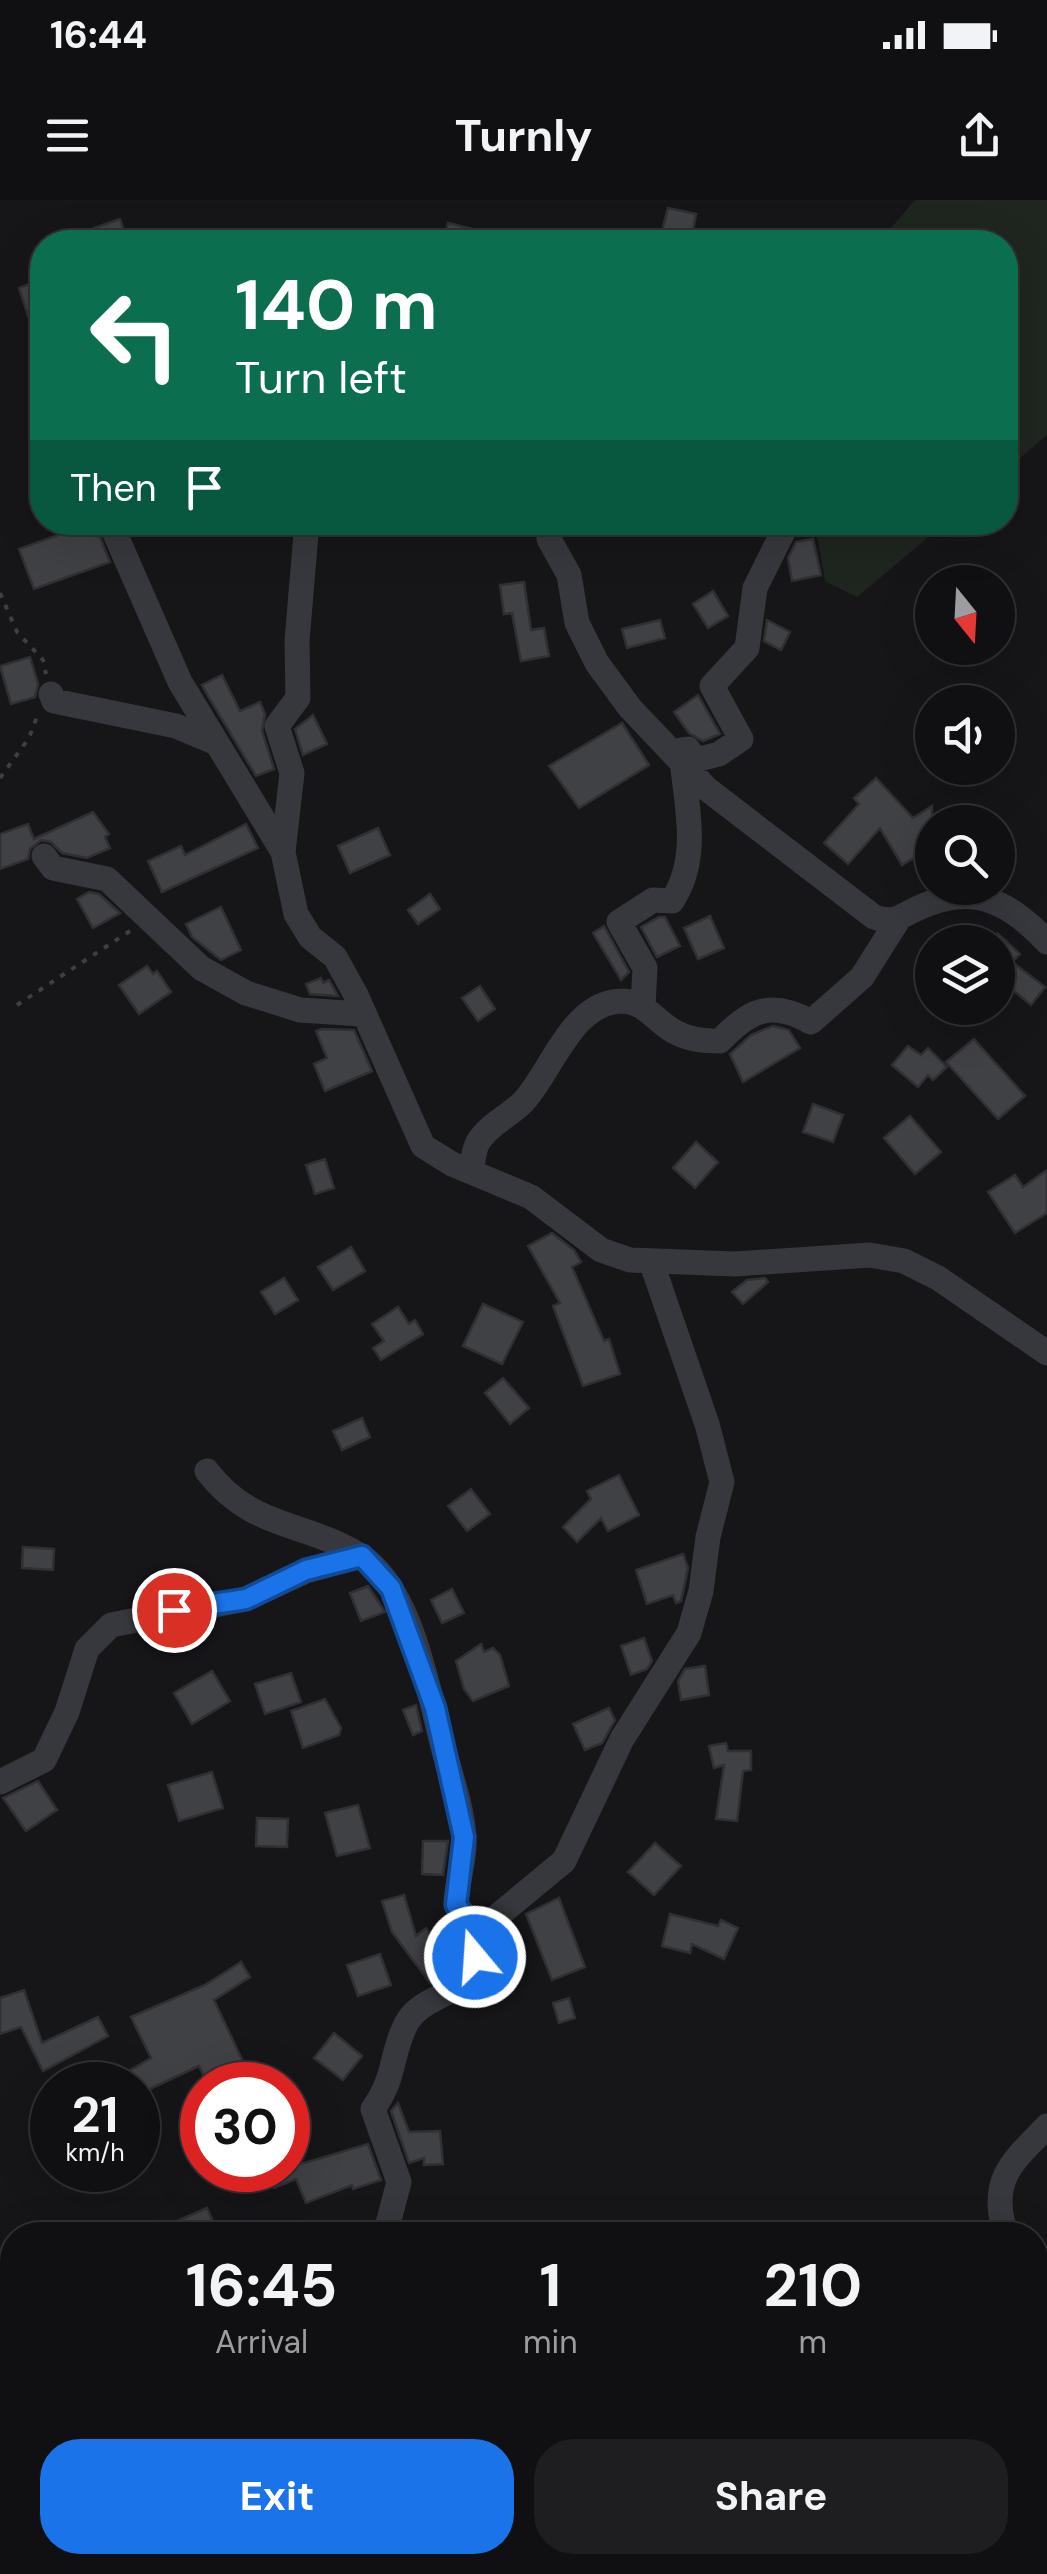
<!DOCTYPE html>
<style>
:root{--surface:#101012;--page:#1e1e20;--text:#f1f3f6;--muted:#9c9d9f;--line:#303032;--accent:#1a73e8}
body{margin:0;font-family:"DM Sans",sans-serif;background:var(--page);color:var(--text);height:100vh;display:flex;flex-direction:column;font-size:38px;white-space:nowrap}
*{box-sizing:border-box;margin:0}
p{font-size:32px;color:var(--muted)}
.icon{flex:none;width:55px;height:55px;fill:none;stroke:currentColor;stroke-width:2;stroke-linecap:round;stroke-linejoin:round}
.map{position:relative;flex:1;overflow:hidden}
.sheet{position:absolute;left:0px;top:2022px;width:1048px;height:352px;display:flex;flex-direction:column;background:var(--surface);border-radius:40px 40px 0 0;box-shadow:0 10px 40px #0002,0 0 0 2px var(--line)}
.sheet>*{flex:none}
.guide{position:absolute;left:30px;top:30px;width:988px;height:305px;border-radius:40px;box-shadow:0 10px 40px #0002,0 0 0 2px var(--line);background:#0b6e4f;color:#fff;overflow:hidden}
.needle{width:65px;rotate:162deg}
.tools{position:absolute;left:915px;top:365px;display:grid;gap:20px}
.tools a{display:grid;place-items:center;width:100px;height:100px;border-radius:50%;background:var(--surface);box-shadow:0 10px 40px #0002,0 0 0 2px var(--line);font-size:50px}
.speed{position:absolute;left:30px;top:1862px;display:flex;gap:20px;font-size:50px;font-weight:700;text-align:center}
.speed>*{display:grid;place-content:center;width:130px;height:130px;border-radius:50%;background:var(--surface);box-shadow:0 10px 40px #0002,0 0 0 2px var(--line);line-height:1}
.speed small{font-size:25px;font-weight:400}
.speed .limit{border:15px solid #d22;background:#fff;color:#111}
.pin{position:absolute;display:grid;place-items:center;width:85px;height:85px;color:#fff;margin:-42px;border:5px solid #fff;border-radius:50%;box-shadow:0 2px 10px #0007}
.me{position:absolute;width:110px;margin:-55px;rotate:342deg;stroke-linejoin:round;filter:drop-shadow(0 0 8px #0008)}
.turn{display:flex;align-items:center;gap:35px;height:210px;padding:0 40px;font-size:45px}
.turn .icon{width:130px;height:130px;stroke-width:2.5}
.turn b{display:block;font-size:70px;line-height:85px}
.then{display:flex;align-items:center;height:95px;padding:0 40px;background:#0003;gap:20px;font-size:38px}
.eta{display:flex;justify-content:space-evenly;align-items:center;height:170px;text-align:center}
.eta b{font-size:60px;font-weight:700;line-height:70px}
.primary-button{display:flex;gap:20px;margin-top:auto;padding:20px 40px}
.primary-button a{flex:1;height:115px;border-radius:40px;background:var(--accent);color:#fff;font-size:40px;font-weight:700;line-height:115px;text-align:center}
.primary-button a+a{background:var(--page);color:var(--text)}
.status{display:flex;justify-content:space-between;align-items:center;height:70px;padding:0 50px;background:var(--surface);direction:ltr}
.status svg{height:28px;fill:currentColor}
header{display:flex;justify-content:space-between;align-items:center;height:130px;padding:0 40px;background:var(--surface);font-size:45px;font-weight:700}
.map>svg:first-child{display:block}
.green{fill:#1e261f}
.building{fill:#404145;stroke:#303034;stroke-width:2.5}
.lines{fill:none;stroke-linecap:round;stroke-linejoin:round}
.path{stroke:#3d3f44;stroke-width:4;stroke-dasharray:5 8;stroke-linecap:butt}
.minor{stroke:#37383d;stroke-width:25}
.route-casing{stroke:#114b97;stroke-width:25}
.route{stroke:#1a73e8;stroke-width:18}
</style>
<div class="status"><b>16:44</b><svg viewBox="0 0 49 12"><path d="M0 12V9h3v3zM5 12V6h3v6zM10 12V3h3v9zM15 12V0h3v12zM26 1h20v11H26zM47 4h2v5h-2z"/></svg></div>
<header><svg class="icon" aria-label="menu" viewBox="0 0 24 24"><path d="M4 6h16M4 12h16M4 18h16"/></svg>Turnly<svg class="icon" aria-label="share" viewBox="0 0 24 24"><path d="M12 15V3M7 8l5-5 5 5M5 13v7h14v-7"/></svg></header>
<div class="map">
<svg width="1047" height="2374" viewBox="0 0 1047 2374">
<rect width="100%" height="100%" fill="#161618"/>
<path class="green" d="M915,0H1047V235L1005,271V42H879Z
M815,323V322L945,323L857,397L825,381Z"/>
<path class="building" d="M668,8L696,14L692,36L661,35Z
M120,19L128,42H99L94,28Z
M448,23L504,37L503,42H443Z
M42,79V156H41L19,88Z
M94,322L110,362L34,389L19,349Z
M813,339L821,375L792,381L788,358L796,342Z
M524,382L531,430L544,428L549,456L521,461L512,413L504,414L500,385Z
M713,391L728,416L708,428L693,404Z
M660,420L665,438L627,448L622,429Z
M767,420L790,432L781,450L764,441Z
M30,457L38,484L35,497L11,504L0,466Z
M222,475L240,511L260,502L265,514L262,531L274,569L256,576L208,496L202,485Z
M698,495L720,534L703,541L689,533L674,512Z
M313,515L327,544L303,555L295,529Z
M622,523L649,565L579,608L549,566Z
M876,578L913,618L932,606V647L902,665L880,628L848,664L824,643L859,604L854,598Z
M93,612L109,634L105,637L110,648L87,658L62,653L51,642L41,640L30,649L28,659L0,669V634L28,624L34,639Z
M246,624L258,648L162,692L148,661L181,646L185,655Z
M378,628L390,655L350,673L338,646Z
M89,692L99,694L120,713L93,728L77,699Z
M430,694L440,709L418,724L408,710Z
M221,707L241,750L221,760L192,737L186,724Z
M710,716L724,748L698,759L684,728Z
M659,717H665L680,746L657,757L641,727Z
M604,726L629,772L621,780L593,733Z
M998,734L1020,754L1012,762L1045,787L1031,805L998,778Z
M147,766L153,774L157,771L171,792L139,814L119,785Z
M321,778L323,783L329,780L338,796L310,794L306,784Z
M480,786L495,809L478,821L462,798Z
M773,826L789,830L800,848L743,882L730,854L751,835Z
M322,829L354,830L372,871L325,891L314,864L327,858L316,831Z
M974,839L1025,896L998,919L946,862Z
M908,846L921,855L928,848L947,867L933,880L928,875L918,887L892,865Z
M813,904L843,915L833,942L803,932Z
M910,916L941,952L915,974L884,938Z
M696,942L718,962L695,988L673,968Z
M325,959L334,988L315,994L306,965Z
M1047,970V1013L1015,1033L988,992L1015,975L1023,987Z
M552,1033L574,1050L581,1062L572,1067L604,1141L609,1139L620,1174L583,1186L553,1106L560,1103L528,1046Z
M351,1047L365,1071L333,1090L318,1067Z
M284,1078L298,1100L275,1114L261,1092Z
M765,1078L768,1082L743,1104L732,1092L747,1080Z
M483,1104L523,1122L502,1164L463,1146Z
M398,1107L409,1124L415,1120L423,1134L381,1160L373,1148L384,1141L372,1124Z
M503,1178L529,1208L510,1224L485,1193Z
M362,1218L370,1237L342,1250L333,1231Z
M619,1275L639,1315L608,1331L601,1318L577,1342L563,1327L591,1299L587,1291Z
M471,1289L490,1314L467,1331L448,1306Z
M23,1347L54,1349L53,1370L22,1368Z
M683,1354L688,1368L681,1401L676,1403L673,1395L647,1404L636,1370Z
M368,1386L385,1412L361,1421L350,1393Z
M452,1389L464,1413L442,1423L431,1400Z
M644,1438L652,1461L647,1469L631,1475L621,1446Z
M481,1444L484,1452L493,1448L500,1455L509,1486L473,1501L464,1489L456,1461Z
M705,1466L709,1495L681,1500L678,1481L685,1469Z
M212,1471L230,1501L192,1524L174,1493Z
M291,1473L301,1502L265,1514L255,1484Z
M325,1499L341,1528L339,1535L303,1548L291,1511Z
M416,1505L422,1531L413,1535L403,1510Z
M609,1508L615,1520L602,1543L585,1550L573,1524Z
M726,1543L728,1551H751V1570L743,1571L737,1621L716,1619L724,1565L714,1568L709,1546Z
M212,1572L223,1608L179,1621L168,1585Z
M38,1581L57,1610L26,1631L3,1598Z
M358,1605L370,1648L337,1656L325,1613Z
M257,1618L288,1619L287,1647L256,1646Z
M423,1641H448L443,1675L422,1674Z
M655,1643L681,1666L654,1695L628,1672Z
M404,1695L416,1736L426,1728L454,1765L430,1783L392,1732L382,1701Z
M559,1698L585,1767L552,1780L526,1714Z
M670,1714L718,1726L721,1720L738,1728L724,1759L692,1744L690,1753L662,1746Z
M380,1754L391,1785L358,1796L347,1765Z
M241,1762L250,1777L214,1800L254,1885H208L199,1866L141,1893L129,1871L151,1858L131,1817L205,1785Z
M24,1790L42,1843L98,1817L108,1836L43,1871L21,1827L0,1834V1798Z
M569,1798L575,1818L559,1823L553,1803Z
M334,1833L362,1856L343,1880L314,1858Z
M398,1903L409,1932L440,1931L443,1964L424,1965V1958L409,1963L391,1911Z
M288,1934L301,1964L368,1944L381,1980L353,1989L352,1985L306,2003L296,1979L274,1988L266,1970H288Z
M207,2008L219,2035H178L173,2023Z"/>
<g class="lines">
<path class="path" d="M0,393L17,432L43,460L46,474
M0,578L29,538L38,514
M17,805L130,731"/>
<path class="minor" d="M110,322L180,482L283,652L296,714L310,737L335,757L356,795L423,946L452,964L531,997L601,1050L630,1060L735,1064L870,1055L904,1061L938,1078L1047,1153
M549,322V339L569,375L577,423L597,463L630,508L707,589L874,717C891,723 897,719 912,711C969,682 1006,698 1047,742
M51,494L54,501L176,526L214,542
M283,652L292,573L277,526L298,498L297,441L307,322
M44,656L53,668L107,679L201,768L246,793L300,810L361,814
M643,806L645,768L619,722L653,700L672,701C702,656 685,601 681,550L688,549L696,560L719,554L741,539L712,486L747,448L755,388L788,322
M472,972C473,961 473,952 478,942C489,924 510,916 524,901C553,869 572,801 623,801C646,802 657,823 675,832C690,840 704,841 720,841C750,809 772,800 811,822L862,777L898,720
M207,1271C251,1329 303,1321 359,1355C412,1387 428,1491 443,1547C451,1577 462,1606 464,1637C466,1660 456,1681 456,1705L477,1733
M0,1582L44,1560L67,1512L87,1449L111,1425L246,1399L306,1371L362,1356
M1003,2024C991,1976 1016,1959 1047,1926
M385,2035L399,1982L373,1909C397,1875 390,1855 406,1824C420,1798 451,1798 466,1777C476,1763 473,1748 477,1733L564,1661L622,1539L689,1433L701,1391L708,1337L722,1282L707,1224L652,1064"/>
</g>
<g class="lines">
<g class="route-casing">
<path id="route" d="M174,1410L246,1399L306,1370L362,1356L391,1388L435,1508L464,1637L456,1705L478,1733L475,1757"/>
</g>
<use href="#route" class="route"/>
</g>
</svg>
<div class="tools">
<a><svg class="needle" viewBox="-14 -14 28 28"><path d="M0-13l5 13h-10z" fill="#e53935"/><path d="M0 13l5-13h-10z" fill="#9c9d9f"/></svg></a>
<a><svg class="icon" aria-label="sound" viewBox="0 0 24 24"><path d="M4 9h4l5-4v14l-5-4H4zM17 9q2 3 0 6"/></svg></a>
<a><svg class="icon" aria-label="search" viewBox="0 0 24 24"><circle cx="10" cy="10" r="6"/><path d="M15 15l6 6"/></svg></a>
<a><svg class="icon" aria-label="layers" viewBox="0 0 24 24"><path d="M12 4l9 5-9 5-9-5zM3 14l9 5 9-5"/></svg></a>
</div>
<div class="speed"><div>21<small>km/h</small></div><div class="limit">30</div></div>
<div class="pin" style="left:174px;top:1410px;background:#d93025"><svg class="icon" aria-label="arrive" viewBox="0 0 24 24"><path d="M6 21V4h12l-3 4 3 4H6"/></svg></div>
<svg class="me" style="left:475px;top:1757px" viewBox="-20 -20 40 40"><circle r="17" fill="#1a73e8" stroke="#fff" stroke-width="3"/><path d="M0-11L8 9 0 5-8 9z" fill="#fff"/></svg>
<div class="guide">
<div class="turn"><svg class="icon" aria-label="left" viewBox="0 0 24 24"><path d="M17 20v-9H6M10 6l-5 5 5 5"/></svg><div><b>140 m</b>Turn left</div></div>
<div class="then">Then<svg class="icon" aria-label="arrive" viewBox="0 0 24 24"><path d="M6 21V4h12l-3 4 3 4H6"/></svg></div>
</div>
<section class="sheet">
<div class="eta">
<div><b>16:45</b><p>Arrival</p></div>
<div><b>1</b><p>min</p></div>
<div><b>210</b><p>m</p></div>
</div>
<div class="primary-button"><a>Exit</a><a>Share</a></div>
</section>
</div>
